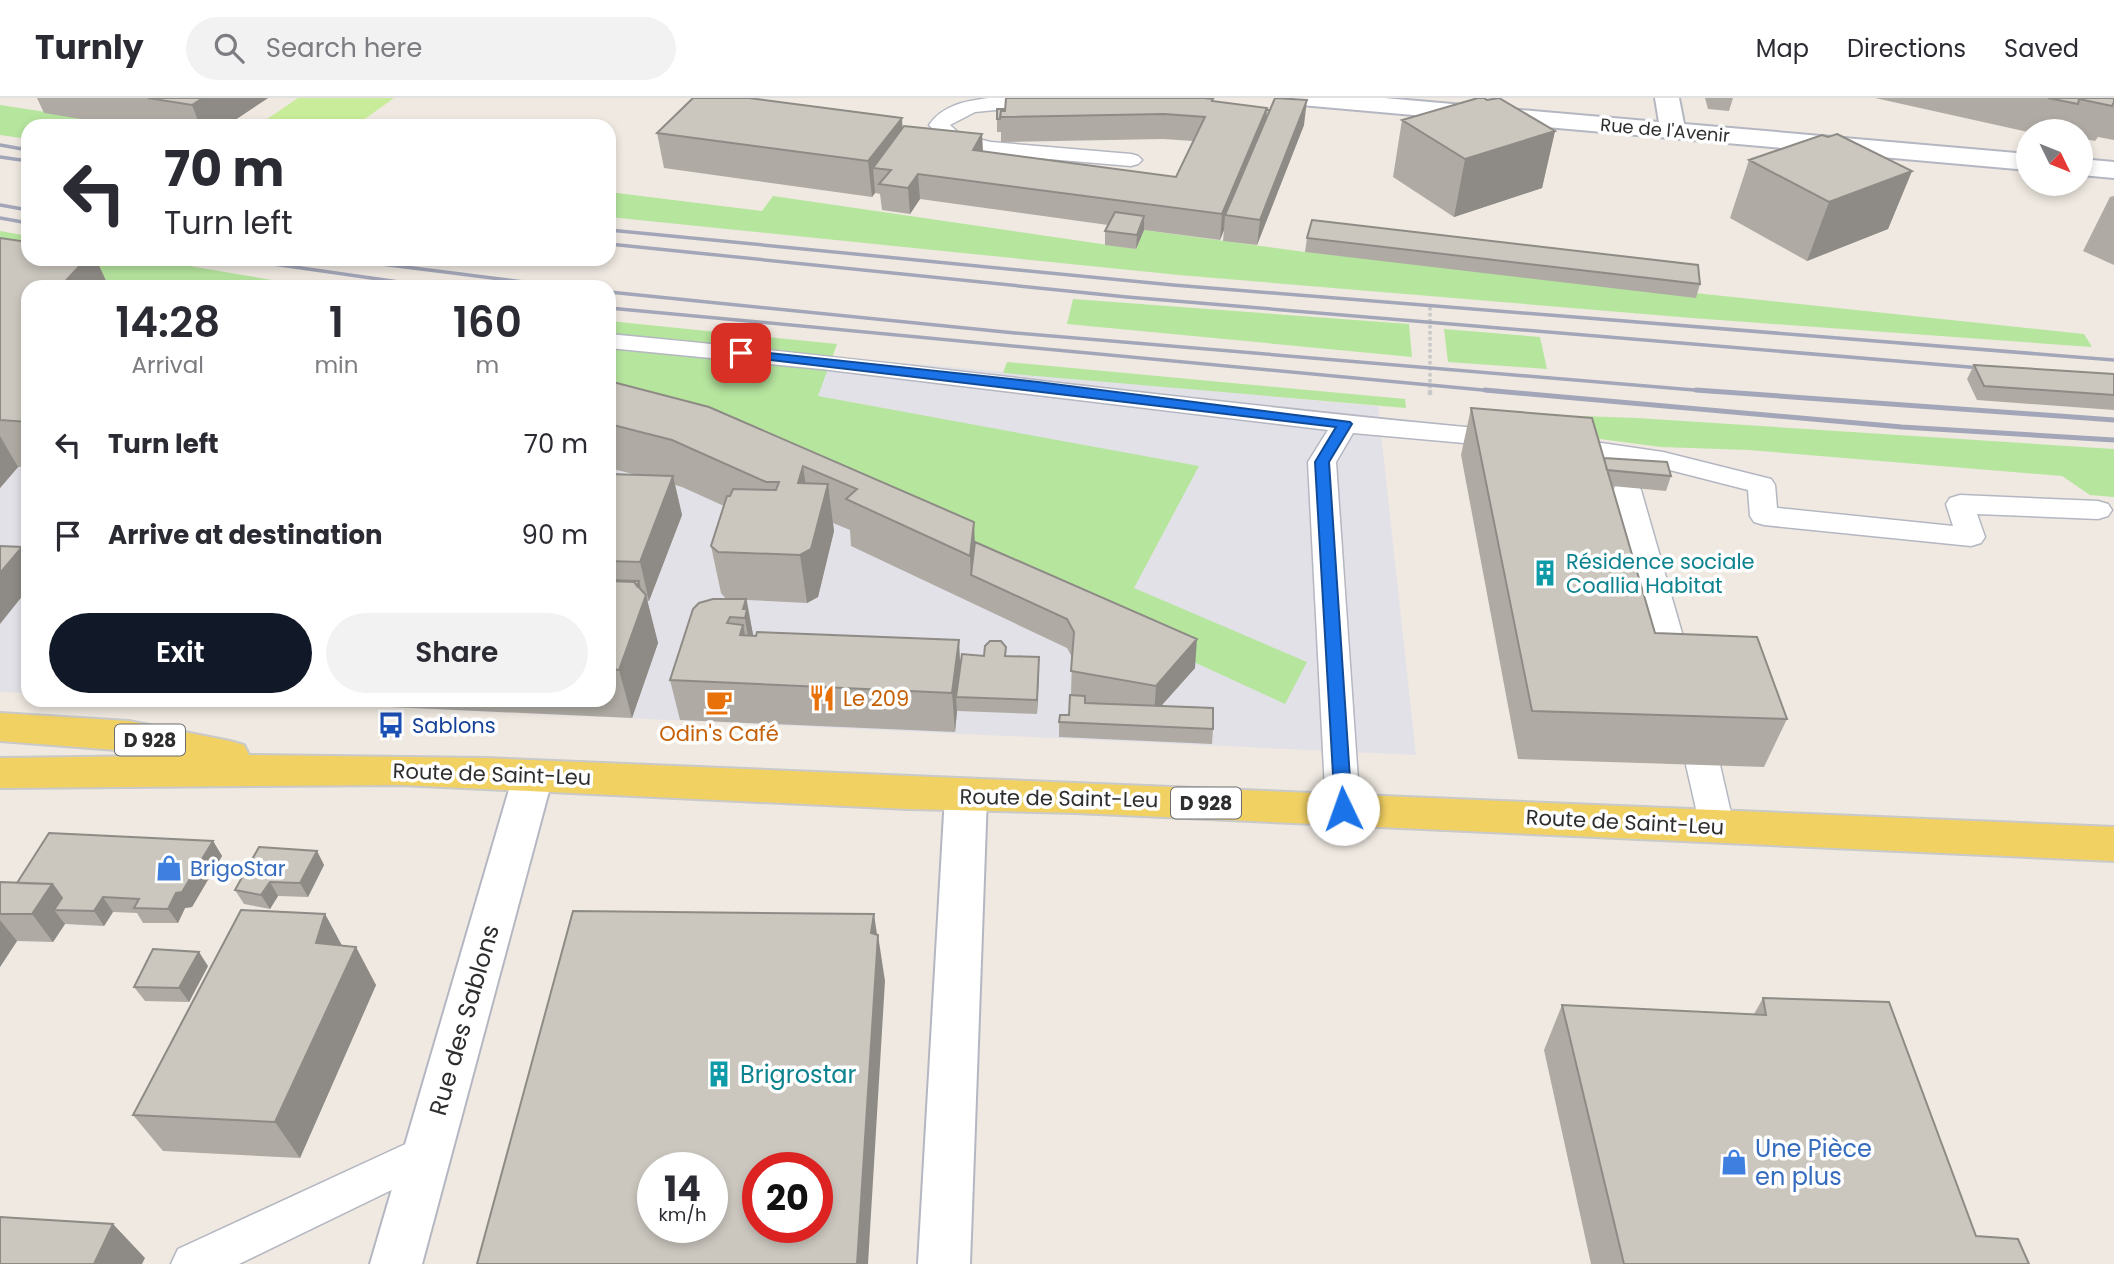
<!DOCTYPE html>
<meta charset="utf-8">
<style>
:root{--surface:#fff;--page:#f2f2f3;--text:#2b2b33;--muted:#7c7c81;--line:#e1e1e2;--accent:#111827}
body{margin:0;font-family:Poppins,sans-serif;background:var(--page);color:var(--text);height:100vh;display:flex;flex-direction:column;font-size:26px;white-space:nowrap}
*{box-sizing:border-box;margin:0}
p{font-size:23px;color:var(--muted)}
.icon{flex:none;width:38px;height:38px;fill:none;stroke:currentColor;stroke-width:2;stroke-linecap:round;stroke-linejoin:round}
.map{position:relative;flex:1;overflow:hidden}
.details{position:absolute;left:21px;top:182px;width:595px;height:427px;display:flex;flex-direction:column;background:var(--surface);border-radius:21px;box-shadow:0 4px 10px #0003}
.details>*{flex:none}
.banner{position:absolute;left:21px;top:21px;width:595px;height:147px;border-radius:21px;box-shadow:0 4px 10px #0003;background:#fff;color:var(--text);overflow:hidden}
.needle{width:46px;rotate:133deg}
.buttons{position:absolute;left:2016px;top:21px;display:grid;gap:14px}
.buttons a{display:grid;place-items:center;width:77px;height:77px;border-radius:50%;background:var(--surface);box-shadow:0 4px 10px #0003;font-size:35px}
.speed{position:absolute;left:637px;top:1054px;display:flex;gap:14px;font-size:35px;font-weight:700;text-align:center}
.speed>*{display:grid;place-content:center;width:91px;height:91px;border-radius:50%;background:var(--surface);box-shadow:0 4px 10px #0003;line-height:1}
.speed small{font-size:18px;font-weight:400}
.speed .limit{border:10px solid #d22;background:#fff;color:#111}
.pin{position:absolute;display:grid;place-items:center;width:60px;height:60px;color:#fff;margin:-30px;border-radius:14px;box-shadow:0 4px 10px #0006}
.me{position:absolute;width:77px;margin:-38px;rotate:357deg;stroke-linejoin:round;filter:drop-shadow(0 0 5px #0008)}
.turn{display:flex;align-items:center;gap:24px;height:147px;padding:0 28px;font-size:32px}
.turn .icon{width:91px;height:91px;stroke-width:2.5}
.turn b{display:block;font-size:49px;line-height:60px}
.eta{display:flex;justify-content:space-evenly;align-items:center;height:119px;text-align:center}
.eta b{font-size:42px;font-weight:600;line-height:49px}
.button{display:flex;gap:14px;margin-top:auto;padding:14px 28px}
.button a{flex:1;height:80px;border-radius:42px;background:var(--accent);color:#fff;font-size:28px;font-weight:600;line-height:80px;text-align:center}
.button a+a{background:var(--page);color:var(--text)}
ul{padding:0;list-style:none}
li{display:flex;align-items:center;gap:21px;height:91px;padding:0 28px}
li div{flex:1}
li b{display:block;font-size:26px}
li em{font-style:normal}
header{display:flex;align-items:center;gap:42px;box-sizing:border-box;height:98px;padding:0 35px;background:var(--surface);border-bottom:2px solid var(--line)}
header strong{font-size:33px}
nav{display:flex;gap:38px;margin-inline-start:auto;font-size:24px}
.search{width:490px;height:63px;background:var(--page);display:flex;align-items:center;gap:18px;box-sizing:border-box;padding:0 24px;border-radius:38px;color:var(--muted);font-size:26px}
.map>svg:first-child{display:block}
.industrial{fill:#e3e1e8}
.green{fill:#b6e59e}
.pitch{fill:#c9ec9a}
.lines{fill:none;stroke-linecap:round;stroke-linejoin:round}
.lane-casing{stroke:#b4b7c1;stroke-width:3}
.street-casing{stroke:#b4b7c1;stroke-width:4}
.primary-casing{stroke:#c9c9c9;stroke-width:4}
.path-far1{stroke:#c9c9c9;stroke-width:3.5;stroke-dasharray:3.5 2.5;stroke-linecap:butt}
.path{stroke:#c9c9c9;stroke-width:4.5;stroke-dasharray:5 3.5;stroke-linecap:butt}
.lane{fill:#fff;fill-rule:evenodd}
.street{fill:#fff;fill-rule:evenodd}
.primary{fill:#f2d163;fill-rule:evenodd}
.rail-far1{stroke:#a3a6b8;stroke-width:3.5}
.rail{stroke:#a3a6b8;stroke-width:5}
.wall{fill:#afaba4}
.shaded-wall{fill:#8e8b86}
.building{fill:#cbc7bf;stroke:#8e8b86;stroke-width:2;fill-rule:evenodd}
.route{fill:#1a73e8;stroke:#114b97;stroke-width:2}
.labels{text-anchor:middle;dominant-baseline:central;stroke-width:7;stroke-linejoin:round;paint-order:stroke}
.far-street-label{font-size:18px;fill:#2e2e2e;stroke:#fff}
.shield{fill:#fff;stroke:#6d6d6d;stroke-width:2}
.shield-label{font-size:19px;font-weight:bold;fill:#2e2e2e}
.culture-label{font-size:21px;fill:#0d838f;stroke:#fff;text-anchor:start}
.food-label{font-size:21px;fill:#c56008;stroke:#fff;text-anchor:start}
.transit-label{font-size:21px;fill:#164399;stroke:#fff;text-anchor:start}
.street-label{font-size:21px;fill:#2e2e2e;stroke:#fff}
.shop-label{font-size:21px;fill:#366cbe;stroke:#fff;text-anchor:start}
.near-street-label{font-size:24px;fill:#2e2e2e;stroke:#fff}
.near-culture-label{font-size:24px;fill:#0d838f;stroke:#fff;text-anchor:start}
.near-shop-label{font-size:24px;fill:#366cbe;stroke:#fff;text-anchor:start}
</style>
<header>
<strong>Turnly</strong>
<div class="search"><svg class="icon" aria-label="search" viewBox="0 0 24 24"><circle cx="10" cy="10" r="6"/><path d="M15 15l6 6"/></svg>Search here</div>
<nav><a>Map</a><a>Directions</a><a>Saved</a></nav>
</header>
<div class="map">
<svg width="2114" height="1166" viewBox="0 0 2114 1166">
<rect width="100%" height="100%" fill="#efe9e1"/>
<path class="industrial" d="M0,157L28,189V595L0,594Z
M609,238L1378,308L1416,657L238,602H609Z"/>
<path class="green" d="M0,7L138,28H28V41L0,37Z
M609,94L762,113L773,98L1136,151L1144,132L1305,154L2084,236L2092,249L1692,220L1179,177L609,119Z
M0,133L28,138V161H148L314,189H88L0,175Z
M1073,201L1409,226L1412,259L1067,226Z
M609,223L837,246L818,298L1199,368L1134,490L1307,564L1285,606L760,364L609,322Z
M1444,231L1540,239L1547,271L1448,264Z
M1007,264L1405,301L1406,310L1003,275Z
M1496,315L1637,320L2114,351V399L2090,397L2062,378L1749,352L1661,349L1501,328Z"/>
<path class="pitch" d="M298,0H394L355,28H257Z"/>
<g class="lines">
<g class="lane-casing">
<path id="lane" d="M989,0H1066L1063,4L1056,6L975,14L950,27L961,37L991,44L1131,56L1138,58L1142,62L1138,66L1131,68L991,56L947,46L929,27C943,7 965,3 989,0Z
M609,236C910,264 1208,306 1509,333L1518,335L1522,341L1518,347L1509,349L1353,335L1336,364L1360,711L1355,720L1343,724L1331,720L1326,711L1308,364L1328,332L821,271L609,250Z
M1560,339L1663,354L1771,381L1775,387L1777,410L1953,428L1946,406L1950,400L1960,397L2098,403L2108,406L2112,412L2108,418L2098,421L1977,416L1985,439L1981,445L1971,448L1764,427L1754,424L1750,418L1748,392L1662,370L1551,353L1547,347L1551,341Z
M1627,383L1637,386L1641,392L1694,577L1689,585L1678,588L1667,585L1662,577L1613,392L1617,386Z
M1703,655L1715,658L1720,667L1734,728L1729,737L1717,741L1705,737L1700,728L1686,667L1691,658Z
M425,1037L439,1043L445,1056L439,1069L239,1166H171L178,1151Z"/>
</g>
<g class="street-casing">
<path id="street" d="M1289,0H1384L1659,24L1655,0H1679L1684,26L2028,56V72L1301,7L1292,5Z
M2081,61L2114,64V80L2081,77Z
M533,663L547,667L553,678L422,1166H370L513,678L519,667Z
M966,682L981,687L987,698L970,1166H918L945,698L951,687Z"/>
</g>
<g class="primary-casing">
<path id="primary" d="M0,615L129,623L230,643L244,647L249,657L485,660L2114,729V763L1077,715L908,711L401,687L0,690V660L158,658L129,653L0,643Z"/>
</g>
<path class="path-far1" d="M1430,209V294"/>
<path class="path" d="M1430,292V297"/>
<use href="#lane" class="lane"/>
<use href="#street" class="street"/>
<use href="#primary" class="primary"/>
<path class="rail-far1" d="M0,47L28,52
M0,59L28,63
M0,107L28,112
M0,120L28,125
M609,132L1173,187L2114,262
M609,146L1127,199L1993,271
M239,161L434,189
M342,161L563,189
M609,194L1015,235L1718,294
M609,210L1504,294"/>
<path class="rail" d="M1485,292L1902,329L2114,342
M1696,292L2114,322"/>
</g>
<path class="wall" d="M37,0H268L226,28H124L44,15Z
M1705,0H1733L1729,13L1708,11Z
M1875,0H2114V42L2098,39L2095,43L2081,40V33L2028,34Z
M1213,1V3L1266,12L1304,27L1257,147L1223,143L1224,132L1220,142L1144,132L1136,151L1105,147V133L1108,127L920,101L910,116L882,112L880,96L875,95L872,99L664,70L657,35L903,30L982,36L983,54L1176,79L1193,43L1163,41L1001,44V34H997V11Z
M1402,22L1555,33L1542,90L1454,119L1393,79Z
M1749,62L1912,73L1888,131L1807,163L1730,120Z
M2114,98V167L2083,153L2110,99Z
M0,140L28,189V369H18L0,390Z
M1307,140L1700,186L1696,200L1305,154Z
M1974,267L2114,276V312L1977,302L1967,281Z
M609,283L709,309L975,444L1195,570L1161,608L1213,631L1212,646L1059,639V624L1069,617L1071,597L1072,559L1067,550L851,448L850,432L833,425L834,433L818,499L807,505L747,502L753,538L960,568L1006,558L1039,574L1037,616L957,613L955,634L680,622L670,582L726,501L721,495L711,448L724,408L682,389L675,387L682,417L649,503H647L658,545L632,620L236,602H609V376L637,377L609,370Z
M1471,310L1604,360L1671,378L1666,393L1612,388L1655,535L1787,621L1764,669L1518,661L1461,357Z
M213,743L222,758L192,809L185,810L178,825H143L137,815L113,814L104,828L65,826L53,844L17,843L0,869V784L17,785Z
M317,753L324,767L308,799L278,798L270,811L244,806L235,792Z
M325,816L342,848L376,887L300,1060L163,1053L133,1017Z
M208,868L189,904L145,903L134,889Z
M1763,900L1976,1138L2029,1166H1591L1544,952L1562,907L1754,916Z"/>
<path class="shaded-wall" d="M203,0H268L226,28H200L192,7Z
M1307,2L1304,27L1257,147L1260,122Z
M1267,10L1264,34L1225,117L1224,132L1220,142L1222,116Z
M902,20L904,55L873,70L875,95L872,99L868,63Z
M1555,33L1542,90L1454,119L1465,61Z
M982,36L983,61L973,52Z
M1912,73L1888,131L1807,163L1829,104Z
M918,76L920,101L910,116L908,90Z
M1144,118V132L1136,151L1137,137Z
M86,161H96L109,189H60Z
M0,338L18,369L0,390Z
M803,368L810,415L798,385Z
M673,378L682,417L649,503L640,464Z
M828,386L834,433L818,499L807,505L800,457Z
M974,424L976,472L971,477L970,458Z
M22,449L28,460V491L0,526V475Z
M639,483L644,502L646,497L658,545L632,620L619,572L632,503Z
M746,501L754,541L752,559L743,511Z
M743,527L751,566L740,537Z
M1197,541L1195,570L1154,616L1156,588Z
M959,542L961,582L956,599L957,613L955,634L952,595Z
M1039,559V574L1037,616V602Z
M213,743L222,758L192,809L185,810L178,825L168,811L176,795Z
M317,753L324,767L308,799L300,785Z
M270,784L278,798L270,811L261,797Z
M52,786L71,812H54L65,826L53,844L32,816Z
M103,799L113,814L104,828L94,813Z
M325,816L346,855L316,845Z
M874,816L878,843V837L885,883L868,1166H857L871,835Z
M0,822L17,843L0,869Z
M356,849L376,887L300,1060L275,1024Z
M199,854L208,868L189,904L179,890Z
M113,1126L145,1160L142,1166H94Z"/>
<path class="building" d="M148,0H203L192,7Z
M693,0H749L902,20L868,63L657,35Z
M1006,0H1204L1213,1L1212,3L1267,10L1222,116L918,76L908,90L879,86L891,72L873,70L904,28L982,36L973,52L1176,79L1205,19L1164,16L1000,19L1001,13H1005Z
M1275,0L1307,2L1260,122L1225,117Z
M1478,0H1484L1487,2L1499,0L1555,33L1465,61L1402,22Z
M2048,0H2114V4L2112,8L2079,1L2078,6Z
M997,11H1005V13H1001L1000,21H997Z
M1266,12H1270L1266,21H1265Z
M1837,36L1912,73L1829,104L1749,62L1822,37L1828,39Z
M1115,114L1144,118L1137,137L1105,133Z
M1312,122L1698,167L1700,186L1307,140Z
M0,140L28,144V161H86L60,189H28V324L0,322Z
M1974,267L2114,276V297L1984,288Z
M609,283L709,309L974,424L970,458L846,401L857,391L803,368L798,385L828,386L811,451L800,457L718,454L711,448L727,398H730L733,391L776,392L779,384H766L672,342L609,326Z
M1471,310L1592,320L1655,535L1757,539L1787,621L1532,613Z
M1604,360L1667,364L1671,378L1607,372Z
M609,376L673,378L640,464L609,463Z
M975,444L1197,541L1156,588L1071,573L1074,534L1067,521L971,477Z
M0,448L22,449L0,475Z
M609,482L639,483L637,488L634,484Z
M609,483L634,484L646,497L619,572L609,571Z
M713,501H746L743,511H747L745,520L730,519L727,525L743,527L740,537L756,538L757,534L959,542L952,595L670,582L693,511L699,505Z
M990,543H1001L1006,549L1005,558L1039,559L1037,602L956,599L962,556L984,558L985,548Z
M1070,597L1085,598V605L1213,610V631L1059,624L1060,617H1069Z
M49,735L213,743L182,794L176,795L168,811L134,810L139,801L103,799L94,813L54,812L62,800L52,786L17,785Z
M259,749L317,753L300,785L270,784L261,797L235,792Z
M0,784L52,786L32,816H0Z
M241,812L325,816L316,845L356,849L275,1024L133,1017Z
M573,813L874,816L871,835L878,837L857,1166H477ZM653,1069H712V1129H653ZM758,1069H817V1129H758Z
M153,851L199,854L179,890L134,889Z
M1763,900L1889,904L1976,1138L2018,1141L2029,1166H1624L1562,907L1766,917Z
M0,1119L113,1126L94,1166H0Z"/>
<path class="route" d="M741,252L1038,284L1350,324L1352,326L1329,364L1352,711L1349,716H1337L1335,711L1315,364L1336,329L737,258V253Z"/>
<defs>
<g id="building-bare" transform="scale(2.1)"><path d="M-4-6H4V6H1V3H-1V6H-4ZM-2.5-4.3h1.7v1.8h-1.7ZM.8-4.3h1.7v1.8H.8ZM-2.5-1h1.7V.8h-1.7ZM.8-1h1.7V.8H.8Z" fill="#0f9aa8" stroke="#fff" stroke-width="2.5" paint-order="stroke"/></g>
<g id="restaurant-bare" transform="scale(2.1)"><path d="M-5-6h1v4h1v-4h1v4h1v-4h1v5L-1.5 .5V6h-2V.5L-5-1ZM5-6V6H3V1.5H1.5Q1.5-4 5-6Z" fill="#e8710a" stroke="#fff" stroke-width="2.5" paint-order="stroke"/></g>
<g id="cafe-bare" transform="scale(2.1)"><path d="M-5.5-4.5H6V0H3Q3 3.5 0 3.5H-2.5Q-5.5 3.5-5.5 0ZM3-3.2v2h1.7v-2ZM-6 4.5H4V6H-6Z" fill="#e8710a" stroke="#fff" stroke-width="2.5" paint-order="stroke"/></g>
<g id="bus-bare" transform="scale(2.1)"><path d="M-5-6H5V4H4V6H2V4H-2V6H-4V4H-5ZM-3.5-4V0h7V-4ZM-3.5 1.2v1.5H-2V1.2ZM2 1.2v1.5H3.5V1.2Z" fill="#1a4fb4" stroke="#fff" stroke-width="2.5" paint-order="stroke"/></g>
<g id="shop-bare" transform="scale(2.1)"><path d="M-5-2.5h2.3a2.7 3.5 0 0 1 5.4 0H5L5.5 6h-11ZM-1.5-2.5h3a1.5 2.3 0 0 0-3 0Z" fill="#3f7fe0" stroke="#fff" stroke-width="2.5" paint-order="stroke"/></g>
</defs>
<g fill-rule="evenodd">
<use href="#building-bare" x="1545" y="475"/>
<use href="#restaurant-bare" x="822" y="600"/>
<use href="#cafe-bare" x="719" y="604"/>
<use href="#bus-bare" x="391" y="627"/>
<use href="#shop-bare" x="169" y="770"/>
<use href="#building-bare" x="719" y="976"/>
<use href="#shop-bare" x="1734" y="1064"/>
</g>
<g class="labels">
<g class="far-street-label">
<text transform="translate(1665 32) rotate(5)">Rue de l'Avenir</text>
</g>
<g class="shield">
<rect x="115" y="626.5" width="70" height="31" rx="5"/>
<rect x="1171" y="689.5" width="70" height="31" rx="5"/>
</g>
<g class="shield-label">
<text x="150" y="642">D 928</text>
<text x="1206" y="705">D 928</text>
</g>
<g class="culture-label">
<text x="1566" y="463">Résidence sociale<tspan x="1566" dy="24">Coallia Habitat</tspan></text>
</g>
<g class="food-label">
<text x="843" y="600">Le 209</text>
<text x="719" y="635" text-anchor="middle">Odin's Café</text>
</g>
<g class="transit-label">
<text x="412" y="627">Sablons</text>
</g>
<g class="street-label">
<text transform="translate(492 676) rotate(2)">Route de Saint-Leu</text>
<text transform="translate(1059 700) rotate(1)">Route de Saint-Leu</text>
<text transform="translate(1625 724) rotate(3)">Route de Saint-Leu</text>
</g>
<g class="shop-label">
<text x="190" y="770">BrigoStar</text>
</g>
<g class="near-street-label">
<text transform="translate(464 922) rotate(-74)">Rue des Sablons</text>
</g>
<g class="near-culture-label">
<text x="740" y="976">Brigrostar</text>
</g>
<g class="near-shop-label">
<text x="1755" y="1050">Une Pièce<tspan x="1755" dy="28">en plus</tspan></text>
</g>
</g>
</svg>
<div class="buttons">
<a><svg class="needle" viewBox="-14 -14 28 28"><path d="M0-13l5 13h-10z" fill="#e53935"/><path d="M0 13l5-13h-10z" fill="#7c7c81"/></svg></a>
</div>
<div class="speed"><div>14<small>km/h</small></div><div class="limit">20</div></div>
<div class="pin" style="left:741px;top:255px;background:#d93025"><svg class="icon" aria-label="arrive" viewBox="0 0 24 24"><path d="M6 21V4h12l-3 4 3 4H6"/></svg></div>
<svg class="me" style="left:1343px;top:711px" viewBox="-20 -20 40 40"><circle r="19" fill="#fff"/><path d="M0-13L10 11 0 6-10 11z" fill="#1a73e8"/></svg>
<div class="banner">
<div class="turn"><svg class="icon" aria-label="left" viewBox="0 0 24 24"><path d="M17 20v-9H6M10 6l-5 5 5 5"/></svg><div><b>70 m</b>Turn left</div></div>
</div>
<section class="details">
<div class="eta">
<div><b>14:28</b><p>Arrival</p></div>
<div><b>1</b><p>min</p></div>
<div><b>160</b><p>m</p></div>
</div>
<ul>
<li><svg class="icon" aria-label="left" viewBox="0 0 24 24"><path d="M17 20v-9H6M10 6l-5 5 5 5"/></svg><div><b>Turn left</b></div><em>70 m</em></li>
<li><svg class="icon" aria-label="arrive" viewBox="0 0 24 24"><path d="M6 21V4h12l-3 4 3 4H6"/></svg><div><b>Arrive at destination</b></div><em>90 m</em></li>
</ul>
<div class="button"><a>Exit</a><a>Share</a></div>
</section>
</div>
